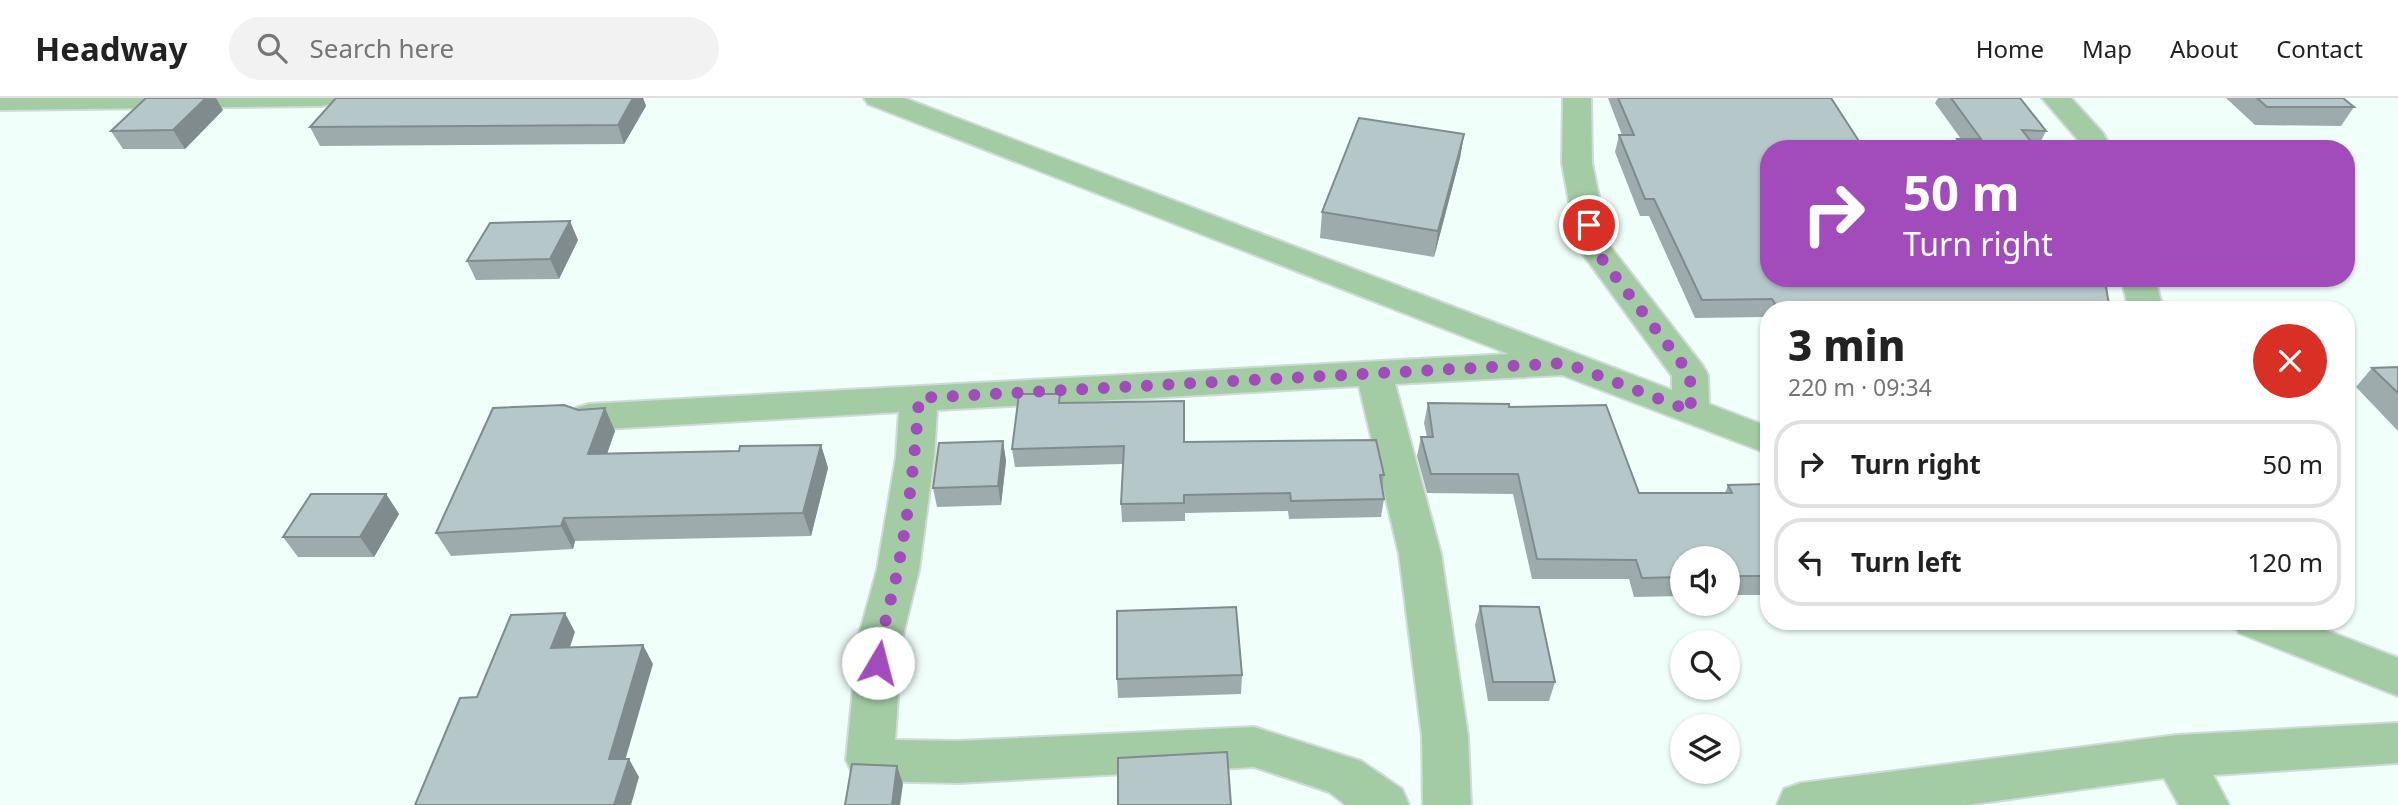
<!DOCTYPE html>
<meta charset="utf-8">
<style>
:root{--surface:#fff;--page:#f2f2f2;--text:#222;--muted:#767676;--line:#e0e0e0}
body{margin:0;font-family:"Noto Sans",sans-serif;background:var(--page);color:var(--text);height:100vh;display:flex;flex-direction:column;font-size:26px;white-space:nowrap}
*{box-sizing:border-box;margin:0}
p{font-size:23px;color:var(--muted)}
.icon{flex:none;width:38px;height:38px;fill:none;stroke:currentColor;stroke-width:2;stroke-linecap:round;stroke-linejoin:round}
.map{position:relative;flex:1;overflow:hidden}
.sheet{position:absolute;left:1760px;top:203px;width:595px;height:329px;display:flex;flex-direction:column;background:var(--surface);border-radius:28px;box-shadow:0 2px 5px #0004}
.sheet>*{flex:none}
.top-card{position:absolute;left:1760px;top:42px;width:595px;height:147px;border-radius:28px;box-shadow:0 2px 5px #0004;background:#a14cba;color:#fff;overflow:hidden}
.tools{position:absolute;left:1670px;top:448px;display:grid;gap:14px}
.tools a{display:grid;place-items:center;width:70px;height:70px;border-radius:50%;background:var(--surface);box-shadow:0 2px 5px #0004;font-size:35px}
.pin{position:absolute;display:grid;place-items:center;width:60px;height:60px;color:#fff;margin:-30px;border:4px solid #fff;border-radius:50%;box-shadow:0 2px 7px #0007}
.me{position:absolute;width:77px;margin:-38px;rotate:8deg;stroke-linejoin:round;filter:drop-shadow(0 0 5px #0008)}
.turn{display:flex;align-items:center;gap:24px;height:147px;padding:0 28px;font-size:32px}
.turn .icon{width:91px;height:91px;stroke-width:2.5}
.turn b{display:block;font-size:49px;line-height:60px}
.round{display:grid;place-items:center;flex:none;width:74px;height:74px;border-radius:37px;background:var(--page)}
.head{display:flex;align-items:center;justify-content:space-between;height:119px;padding:0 28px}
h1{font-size:42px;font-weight:800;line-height:52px}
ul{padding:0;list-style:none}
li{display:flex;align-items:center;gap:21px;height:88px;margin:0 14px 10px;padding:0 14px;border:4px solid var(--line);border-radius:28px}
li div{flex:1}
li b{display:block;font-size:26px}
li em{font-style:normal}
header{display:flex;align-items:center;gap:42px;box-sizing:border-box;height:98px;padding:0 35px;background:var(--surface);border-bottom:2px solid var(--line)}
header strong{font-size:33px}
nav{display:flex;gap:38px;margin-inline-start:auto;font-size:24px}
.search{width:490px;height:63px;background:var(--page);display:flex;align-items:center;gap:18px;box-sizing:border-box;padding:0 24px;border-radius:38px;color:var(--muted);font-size:26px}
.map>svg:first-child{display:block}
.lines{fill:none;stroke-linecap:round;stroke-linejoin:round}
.street-casing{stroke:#cfdbd8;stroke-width:4}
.street{fill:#a3cca5;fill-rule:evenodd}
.wall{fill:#9dabad}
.shaded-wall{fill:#7f8b8d}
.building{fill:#b6c7c9;stroke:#7f8b8d;stroke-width:2}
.route{stroke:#a14cba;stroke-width:12;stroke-dasharray:0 21.6}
</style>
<header>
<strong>Headway</strong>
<div class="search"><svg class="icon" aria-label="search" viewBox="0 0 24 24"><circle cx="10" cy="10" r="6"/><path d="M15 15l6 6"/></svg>Search here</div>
<nav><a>Home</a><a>Map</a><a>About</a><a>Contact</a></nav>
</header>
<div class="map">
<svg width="2398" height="707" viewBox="0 0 2398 707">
<rect width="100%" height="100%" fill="#f1fffb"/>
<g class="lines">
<g class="street-casing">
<path id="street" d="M0,0H335L331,6L321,8L0,12Z
M864,0H904L1672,292V278L1577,148L1562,65L1563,0H1591L1592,65L1609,147L1703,268L1708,277L1709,306L1769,329V356L1562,277L1395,286L1441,456L1468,638L1471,707H1423L1422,638L1399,456L1359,288L937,312L934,359L919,472L902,541L895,642L958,643L1254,629L1361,663L1402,691L1409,707H1346L1329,694L1254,669L958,685L870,683L853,677L846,662L858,541L877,472L896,359L899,314L589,332L576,328L570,319L576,310L589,306L1509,256L868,6Z
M2042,0H2071L2103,35L2111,51H2081L2079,43Z
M2121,180H2155L2163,212H2129Z
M2232,523H2302L2398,560V598L2239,535Z
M2398,625V665L2213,677L2229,707H2179L2164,680L1966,707H1777L1784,691L1801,685L2177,637Z"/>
</g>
<use href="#street" class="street"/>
</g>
<path class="wall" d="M336,0H643L646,8L624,46L320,48L310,29Z
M1608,0H1831L1769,51L2110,212H1769V226L1765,219L1695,220L1649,118H1640L1615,54L1619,37H1622Z
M1938,0H2020L2046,33L2037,51H1952L1957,41H1961L1935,5Z
M2226,0H2343L2354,9L2341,28L2255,27Z
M223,12L185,51H123L111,33Z
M1464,36L1460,60L1434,159L1320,140L1322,114Z
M578,142L559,181L476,182L467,163Z
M2398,269V333L2356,289L2372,270Z
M1060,304L1184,344L1384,377L1382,392L1384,401L1381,419L1289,421L1288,413L1185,415V423L1122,424L1121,406L1123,366L1015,369L1012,351Z
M1428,305L1509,309L1639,395H1725L1728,387L1769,386V497H1727V460H1682V498L1634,499L1629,481H1532L1513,396L1427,395L1417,358L1421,339H1427L1424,325Z
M578,312L615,333L607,355L739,353L821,347L828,370L811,438L575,443L573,451L451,458L436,435Z
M1003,343L1006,363L1001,407L937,409L933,390Z
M386,396L399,416L374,459H298L283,439Z
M1480,508L1555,584L1549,603H1488L1475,527Z
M1845,523H1907L1904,529L1849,531Z
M1242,577L1241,596L1118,600L1117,581Z"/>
<path class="shaded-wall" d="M206,0H216L223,12L185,51L173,32Z
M633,0H643L646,8L624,46L618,27Z
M1464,36L1460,60L1434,159L1438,133Z
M570,123L578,142L559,181L550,161Z
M605,310L615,333L599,379L588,356Z
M1003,343L1006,363L1001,407L998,388Z
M821,347L828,370L811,438L803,415Z
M386,396L399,416L374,459L360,439Z
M564,420L575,443L573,451L561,428Z
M565,515L575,534L563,570L551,550Z
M643,547L653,566L620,680L609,661Z
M629,661L639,679L631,707H614Z
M897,668L903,686L900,707H892Z"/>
<path class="building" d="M146,0H206L173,32L111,33Z
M336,0H633L618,27L310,29Z
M1618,0H1831L1864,51H1769V180H2098L2106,189L2110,212H1779L1772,201L1702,202L1654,101H1645L1619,37H1634Z
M1951,0H2020L2046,33L2022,32L2037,51H1964L1957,41H1981Z
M2257,0H2343L2354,9H2267Z
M1359,20L1464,36L1438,133L1322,114Z
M570,123L550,161L467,163L490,125Z
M2398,269V295L2372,270Z
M1019,296H1060L1059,305L1184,303V344L1376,342L1384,377H1380L1384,401L1291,403L1290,395L1184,397V405L1121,406L1124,348L1012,351Z
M1428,305L1509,306V309L1606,307L1639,395H1732L1728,387L1769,386V478H1727V460H1682V479L1642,480L1636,462L1537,461L1518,376H1431L1421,339H1433Z
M564,307L578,312L605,310L588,356L739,353L740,348L821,347L803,415L564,420L561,428L436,435L493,310Z
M1003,343L998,388L933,390L939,345Z
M311,396H386L360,439H283Z
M1480,508L1539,509L1555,584H1493Z
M1236,509L1242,577L1117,581V513Z
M565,515L551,550L643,547L609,661H629L614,707H415L460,600L477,599L511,517Z
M1227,654L1231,707H1118V660Z
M852,666L897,668L892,707H845Z"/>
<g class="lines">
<path class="route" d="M878,565C881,532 892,502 898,470C909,414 915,357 919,300L1566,265L1691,313L1690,276L1592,148L1589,127"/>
</g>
</svg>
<div class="tools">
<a><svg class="icon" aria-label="sound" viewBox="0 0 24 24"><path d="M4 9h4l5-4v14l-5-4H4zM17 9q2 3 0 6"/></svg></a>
<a><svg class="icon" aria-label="search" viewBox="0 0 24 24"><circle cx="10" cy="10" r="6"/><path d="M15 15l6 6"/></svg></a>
<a><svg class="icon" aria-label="layers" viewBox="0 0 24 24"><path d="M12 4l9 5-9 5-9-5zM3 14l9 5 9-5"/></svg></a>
</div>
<div class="pin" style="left:1589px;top:127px;background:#d93025"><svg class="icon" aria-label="arrive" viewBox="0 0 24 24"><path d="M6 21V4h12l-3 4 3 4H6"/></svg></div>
<svg class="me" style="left:878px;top:565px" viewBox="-20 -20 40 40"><circle r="19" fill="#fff"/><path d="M0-13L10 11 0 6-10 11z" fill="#a14cba"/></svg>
<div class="top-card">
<div class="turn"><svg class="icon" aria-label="right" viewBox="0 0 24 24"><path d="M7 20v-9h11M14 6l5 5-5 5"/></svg><div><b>50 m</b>Turn right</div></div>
</div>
<section class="sheet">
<div class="head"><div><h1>3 min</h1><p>220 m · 09:34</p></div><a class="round" style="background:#d93025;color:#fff"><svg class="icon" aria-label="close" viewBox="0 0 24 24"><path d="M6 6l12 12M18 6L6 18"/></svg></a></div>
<ul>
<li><svg class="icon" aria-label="right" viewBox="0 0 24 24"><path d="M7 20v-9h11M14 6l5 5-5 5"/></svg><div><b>Turn right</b></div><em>50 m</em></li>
<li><svg class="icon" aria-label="left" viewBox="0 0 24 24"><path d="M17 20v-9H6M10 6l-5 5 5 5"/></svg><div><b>Turn left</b></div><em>120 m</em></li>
</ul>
</section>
</div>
